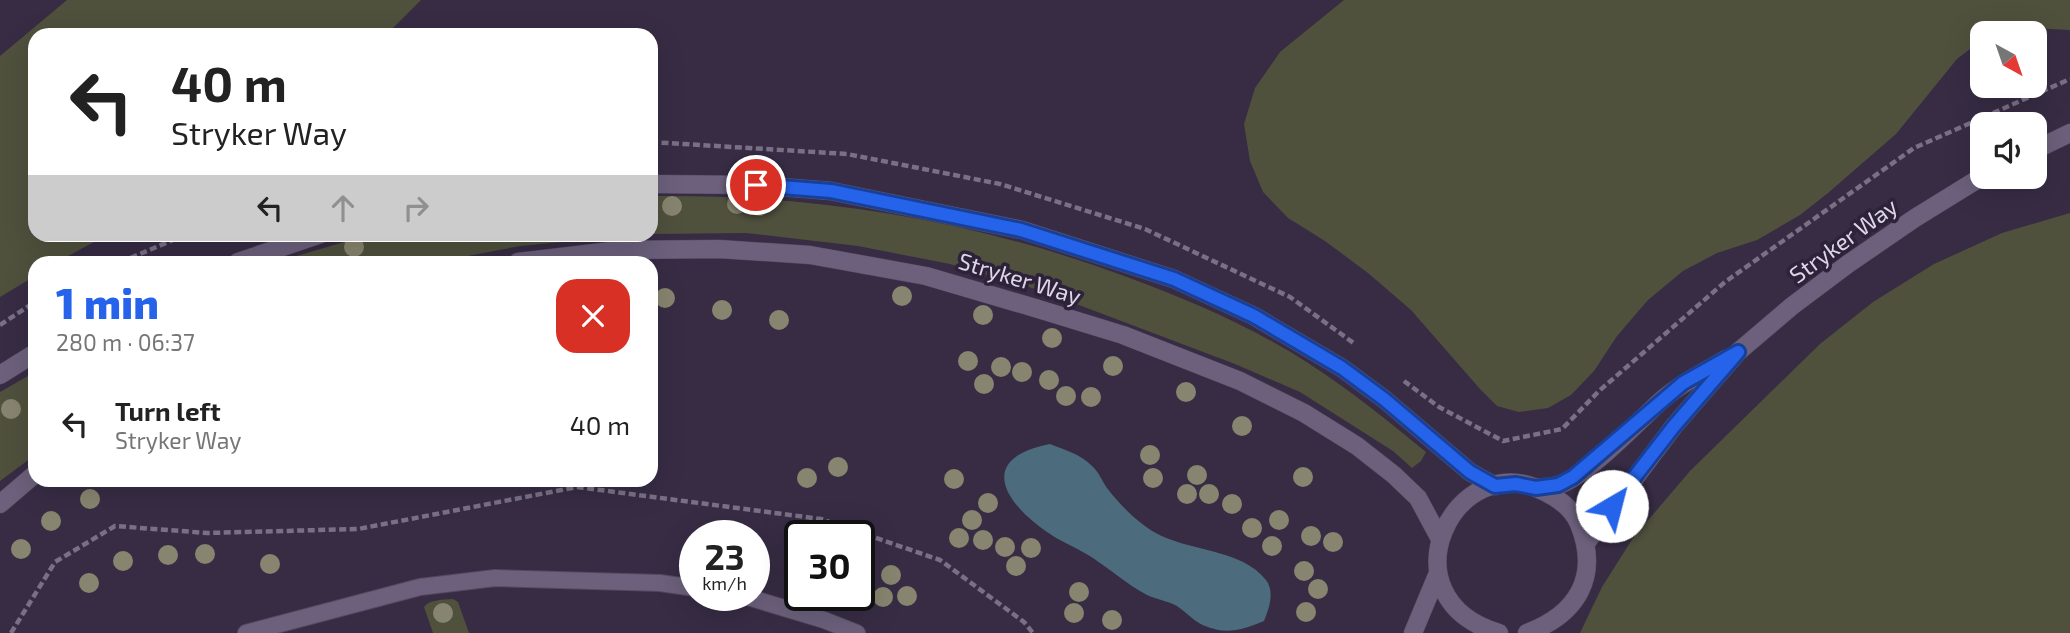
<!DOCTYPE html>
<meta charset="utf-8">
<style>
:root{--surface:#fff;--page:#f6f6f6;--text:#222;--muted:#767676;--accent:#2563eb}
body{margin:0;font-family:"Exo 2",sans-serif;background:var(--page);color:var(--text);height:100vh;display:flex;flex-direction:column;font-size:26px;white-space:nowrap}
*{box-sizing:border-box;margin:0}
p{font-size:23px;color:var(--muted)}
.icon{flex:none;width:38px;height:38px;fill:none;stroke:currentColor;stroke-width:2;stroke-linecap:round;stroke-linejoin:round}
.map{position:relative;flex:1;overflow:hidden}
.side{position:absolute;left:28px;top:256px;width:630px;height:231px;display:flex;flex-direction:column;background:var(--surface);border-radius:21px;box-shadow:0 7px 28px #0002}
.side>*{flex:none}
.guide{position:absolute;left:28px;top:28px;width:630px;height:214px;border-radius:21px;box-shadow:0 7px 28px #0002;background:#fff;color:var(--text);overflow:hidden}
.needle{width:46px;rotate:140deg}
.controls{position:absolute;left:1970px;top:21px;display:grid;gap:14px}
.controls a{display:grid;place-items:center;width:77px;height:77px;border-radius:14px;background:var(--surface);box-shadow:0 7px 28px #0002;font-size:35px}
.speed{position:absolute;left:679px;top:520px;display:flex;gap:14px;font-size:35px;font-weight:700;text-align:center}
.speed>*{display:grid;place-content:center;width:91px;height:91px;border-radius:50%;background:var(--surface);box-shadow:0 7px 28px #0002;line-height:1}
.speed small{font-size:18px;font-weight:400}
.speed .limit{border:4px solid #111;border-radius:10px;background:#fff;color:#111}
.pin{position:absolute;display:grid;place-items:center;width:60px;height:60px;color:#fff;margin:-30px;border:4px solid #fff;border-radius:50%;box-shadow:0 2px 7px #0007}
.me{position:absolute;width:77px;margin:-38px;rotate:37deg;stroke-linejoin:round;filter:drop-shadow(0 0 5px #0008)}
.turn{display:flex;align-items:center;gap:24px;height:147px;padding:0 28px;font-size:32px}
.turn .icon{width:91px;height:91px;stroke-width:2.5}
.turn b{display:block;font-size:49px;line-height:60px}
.lanes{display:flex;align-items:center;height:66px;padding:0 28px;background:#0003;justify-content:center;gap:35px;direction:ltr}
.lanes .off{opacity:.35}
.round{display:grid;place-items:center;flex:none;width:74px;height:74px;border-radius:21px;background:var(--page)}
.head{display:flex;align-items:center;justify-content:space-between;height:119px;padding:0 28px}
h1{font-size:42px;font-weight:800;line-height:52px;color:var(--accent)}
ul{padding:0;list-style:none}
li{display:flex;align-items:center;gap:21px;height:98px;padding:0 28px}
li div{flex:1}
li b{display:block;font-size:26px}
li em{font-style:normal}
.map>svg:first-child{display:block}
.green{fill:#4f513d}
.water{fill:#4c6c7d}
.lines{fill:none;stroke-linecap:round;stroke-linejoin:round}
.service-casing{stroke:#534a5f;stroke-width:18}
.minor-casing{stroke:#534a5f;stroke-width:19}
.path{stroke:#797085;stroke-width:4.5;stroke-dasharray:7 3.5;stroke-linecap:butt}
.service{stroke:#6c607c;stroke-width:16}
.minor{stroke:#6c607c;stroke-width:18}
.tree{fill:#87846f}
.route-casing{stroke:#184099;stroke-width:18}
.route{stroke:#2563eb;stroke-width:12}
.labels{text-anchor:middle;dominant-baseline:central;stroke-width:7;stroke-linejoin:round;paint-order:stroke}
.street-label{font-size:23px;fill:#dcd6e6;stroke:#2d223a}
</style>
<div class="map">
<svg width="2070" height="633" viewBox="0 0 2070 633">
<rect width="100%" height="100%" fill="#372c44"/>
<path class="green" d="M67,0H421L386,35H35V234L107,235L57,262H35V276L0,297V56Z
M1344,0H2070V30L2030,28L1983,33V39L1957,59L1896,134L1828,193L1800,215L1757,240L1717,253L1683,271L1648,300L1617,336L1594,371L1571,395L1548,408L1519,412L1497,406L1480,389L1411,310L1368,273L1325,241L1288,218L1263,192L1250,161L1244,124L1255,88L1280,52Z
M651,196C814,194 974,220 1127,277C1190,300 1252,327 1308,363C1350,390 1388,421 1426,452L1421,461L1412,468L1393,451L1300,392L1235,364L1042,291L950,264L858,246L746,233L651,234Z
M2070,213V633H1580L1602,587L1633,538L1690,471L1820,344L1873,302L1934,264L2002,233Z
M368,235V234L635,235L520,246L436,262H276Z
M35,372V455L0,481V392Z
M453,599L458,602L469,633H433L424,607C430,599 443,600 453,599Z"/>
<path class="water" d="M1050,444C1065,450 1080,454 1092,466C1099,472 1102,481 1107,488C1119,504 1137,522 1154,532C1188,552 1241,548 1266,580C1275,592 1269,609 1264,621C1250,627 1233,633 1218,630C1194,624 1194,618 1177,606C1168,601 1156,599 1147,595C1128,585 1111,570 1093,558C1078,548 1061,542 1047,532C1002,501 978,458 1050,444Z"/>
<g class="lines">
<g class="service-casing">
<path id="service" d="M741,595L824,620L857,633
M246,633L420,587L495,578L660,583L695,588"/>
</g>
<g class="minor-casing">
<path id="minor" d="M2035,150L2070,133
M651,184L756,185L831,191L1022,230L1174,279L1254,316L1342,368L1384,399L1470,472L1495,486
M238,262L321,234
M518,262L620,250L719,249L810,255L926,276L1035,308L1123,335L1240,381L1304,413L1357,446L1394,475L1418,498L1440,539
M0,375L35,353
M1537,488C1543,487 1552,487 1558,485C1588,476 1637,422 1662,400C1681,383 1704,372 1726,359
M0,504L35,474
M1586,543L1674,426L1738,352L1792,306L1848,264L1915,218L1983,176
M1413,633L1438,573
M1499,633C1380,598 1455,444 1545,492C1559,499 1573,509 1579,524C1600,576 1578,614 1527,633"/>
</g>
<path class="path" d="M651,142L847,154L1000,184L1145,229L1290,297L1355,344
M121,262L187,234
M0,325L35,302
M1404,381L1439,407L1503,441L1562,429L1599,391L1725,282L1914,148L2070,79
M11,633L55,562L115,526L207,533L358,529L577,487L821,519L940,560L1024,622L1033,633"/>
<use href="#service" class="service"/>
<use href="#minor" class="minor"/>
</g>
<g class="tree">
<circle cx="737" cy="204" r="10"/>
<circle cx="672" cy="206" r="10"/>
<circle cx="759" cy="206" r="10"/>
<circle cx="354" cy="247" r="10"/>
<circle cx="902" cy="296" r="10"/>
<circle cx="665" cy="298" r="10"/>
<circle cx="722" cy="310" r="10"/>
<circle cx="983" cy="315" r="10"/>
<circle cx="779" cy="320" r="10"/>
<circle cx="1052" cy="338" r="10"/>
<circle cx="968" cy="361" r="10"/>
<circle cx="1113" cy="366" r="10"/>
<circle cx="1001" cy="367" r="10"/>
<circle cx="1022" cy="372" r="10"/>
<circle cx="1049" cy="380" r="10"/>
<circle cx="984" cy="384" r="10"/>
<circle cx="1186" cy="392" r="10"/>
<circle cx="1066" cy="396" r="10"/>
<circle cx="1091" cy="397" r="10"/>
<circle cx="11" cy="409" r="10"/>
<circle cx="1242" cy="426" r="10"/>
<circle cx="1150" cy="455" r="10"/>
<circle cx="838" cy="467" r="10"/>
<circle cx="1197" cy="475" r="10"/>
<circle cx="1303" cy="477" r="10"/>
<circle cx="807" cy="478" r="10"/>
<circle cx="1153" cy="478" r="10"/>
<circle cx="954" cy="479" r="10"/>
<circle cx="1187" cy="494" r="10"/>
<circle cx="1209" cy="494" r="10"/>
<circle cx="90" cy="499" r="10"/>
<circle cx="988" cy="503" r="10"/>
<circle cx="1232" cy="504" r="10"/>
<circle cx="972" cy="520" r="10"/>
<circle cx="1279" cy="520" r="10"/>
<circle cx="51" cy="521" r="10"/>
<circle cx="1252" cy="528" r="10"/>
<circle cx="1311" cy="536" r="10"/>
<circle cx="959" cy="538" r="10"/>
<circle cx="983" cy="540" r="10"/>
<circle cx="1333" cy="542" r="10"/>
<circle cx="1272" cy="546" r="10"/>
<circle cx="1005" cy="547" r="10"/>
<circle cx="1031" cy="548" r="10"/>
<circle cx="21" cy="549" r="10"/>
<circle cx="205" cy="554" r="10"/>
<circle cx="168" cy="555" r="10"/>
<circle cx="123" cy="561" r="10"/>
<circle cx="270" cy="564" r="10"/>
<circle cx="1016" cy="566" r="10"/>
<circle cx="1304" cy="571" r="10"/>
<circle cx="891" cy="575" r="10"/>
<circle cx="89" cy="583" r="10"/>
<circle cx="1318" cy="589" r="10"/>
<circle cx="1079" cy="592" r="10"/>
<circle cx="907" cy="596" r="10"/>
<circle cx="883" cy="597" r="10"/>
<circle cx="1306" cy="612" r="10"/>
<circle cx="443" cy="613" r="10"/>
<circle cx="1074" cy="613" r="10"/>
<circle cx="1112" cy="620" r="10"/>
</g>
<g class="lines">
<g class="route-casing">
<path id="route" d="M756,185L831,191L1021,230L1174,279L1254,316L1342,368L1384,399L1470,472L1495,486L1516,484L1536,488L1558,485L1573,477L1683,383L1738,352L1674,426L1612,506"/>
</g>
<use href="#route" class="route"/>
</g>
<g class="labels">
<g class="street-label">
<text transform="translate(1843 240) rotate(-36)">Stryker Way</text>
<text transform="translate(1020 278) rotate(17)">Stryker Way</text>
</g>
</g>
</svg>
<div class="controls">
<a><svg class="needle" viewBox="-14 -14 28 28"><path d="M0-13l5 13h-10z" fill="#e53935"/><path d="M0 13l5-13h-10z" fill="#767676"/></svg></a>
<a><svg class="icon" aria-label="sound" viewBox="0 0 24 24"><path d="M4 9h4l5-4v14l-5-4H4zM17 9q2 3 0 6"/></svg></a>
</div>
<div class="speed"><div>23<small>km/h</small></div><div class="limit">30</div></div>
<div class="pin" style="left:756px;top:185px;background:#d93025"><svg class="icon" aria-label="arrive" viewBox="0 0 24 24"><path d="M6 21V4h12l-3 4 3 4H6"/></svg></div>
<svg class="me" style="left:1612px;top:506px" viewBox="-20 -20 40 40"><circle r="19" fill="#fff"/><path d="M0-13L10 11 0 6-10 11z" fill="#2563eb"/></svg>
<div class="guide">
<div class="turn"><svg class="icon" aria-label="left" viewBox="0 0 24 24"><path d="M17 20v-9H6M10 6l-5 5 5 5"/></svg><div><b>40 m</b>Stryker Way</div></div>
<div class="lanes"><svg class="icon" aria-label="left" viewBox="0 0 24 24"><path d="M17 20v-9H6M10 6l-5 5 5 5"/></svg><svg class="icon off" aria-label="ahead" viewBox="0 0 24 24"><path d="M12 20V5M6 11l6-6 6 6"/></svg><svg class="icon off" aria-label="right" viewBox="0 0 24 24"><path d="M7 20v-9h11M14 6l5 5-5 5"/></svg></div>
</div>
<section class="side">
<div class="head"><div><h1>1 min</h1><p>280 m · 06:37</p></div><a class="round" style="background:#d93025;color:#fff"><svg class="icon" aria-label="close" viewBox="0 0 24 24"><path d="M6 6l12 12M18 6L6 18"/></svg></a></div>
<ul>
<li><svg class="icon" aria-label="left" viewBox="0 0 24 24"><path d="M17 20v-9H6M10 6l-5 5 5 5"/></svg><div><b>Turn left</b><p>Stryker Way</p></div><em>40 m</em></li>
</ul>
</section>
</div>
